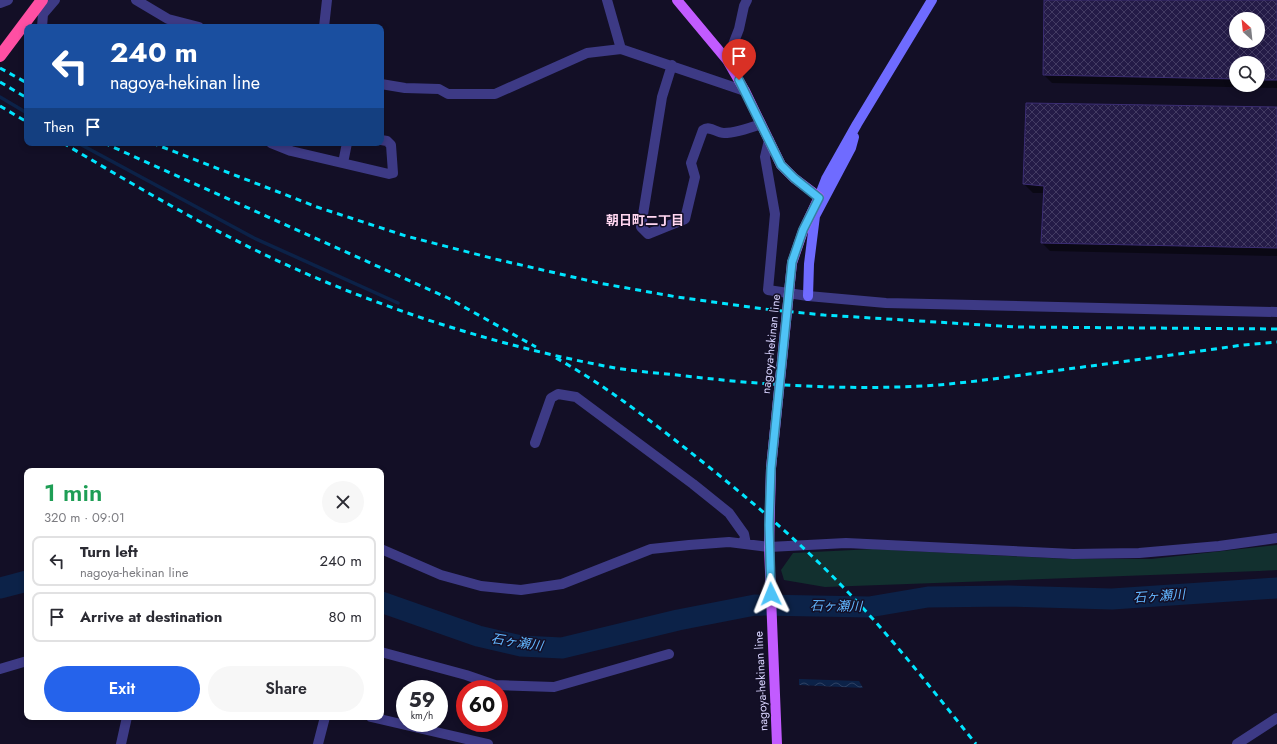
<!DOCTYPE html>
<meta charset="utf-8">
<style>
:root{--surface:#fff;--page:#f7f7f7;--text:#2b2b33;--muted:#7c7c81;--line:#e1e1e2;--accent:#2563eb}
body{margin:0;font-family:Jost,"Noto Sans JP",sans-serif;background:var(--page);color:var(--text);height:100vh;display:flex;flex-direction:column;font-size:15px;white-space:nowrap}
*{box-sizing:border-box;margin:0}
p{font-size:13px;color:var(--muted)}
.icon{flex:none;width:22px;height:22px;fill:none;stroke:currentColor;stroke-width:2;stroke-linecap:round;stroke-linejoin:round}
.map{position:relative;flex:1;overflow:hidden}
.panel{position:absolute;left:24px;top:468px;width:360px;height:252px;display:flex;flex-direction:column;background:var(--surface);border-radius:8px;box-shadow:0 2px 6px #0003}
.panel>*{flex:none}
.banner{position:absolute;left:24px;top:24px;width:360px;height:122px;border-radius:8px;box-shadow:0 2px 6px #0003;background:#1a4fa0;color:#fff;overflow:hidden}
.needle{width:26px;rotate:333deg}
.tools{position:absolute;left:1229px;top:12px;display:grid;gap:8px}
.tools a{display:grid;place-items:center;width:36px;height:36px;border-radius:50%;background:var(--surface);box-shadow:0 2px 6px #0003;font-size:20px}
.speed{position:absolute;left:396px;top:680px;display:flex;gap:8px;font-size:20px;font-weight:700;text-align:center}
.speed>*{display:grid;place-content:center;width:52px;height:52px;border-radius:50%;background:var(--surface);box-shadow:0 2px 6px #0003;line-height:1}
.speed small{font-size:10px;font-weight:400}
.speed .limit{border:6px solid #d22;background:#fff;color:#111}
.pin{position:absolute;display:grid;place-items:center;width:34px;height:34px;color:#fff;margin:-41px -17px;border-radius:50% 50% 50% 0;rotate:-45deg;box-shadow:0 0 4px #0007}
.pin .icon{rotate:45deg}
.me{position:absolute;width:44px;margin:-22px;rotate:358deg;stroke-linejoin:round;filter:drop-shadow(0 0 3px #0008)}
.turn{display:flex;align-items:center;gap:14px;height:84px;padding:0 20px;font-size:18px}
.turn .icon{width:52px;height:52px;stroke-width:2.5}
.turn b{display:block;font-size:28px;line-height:34px}
.then{display:flex;align-items:center;height:38px;padding:0 20px;background:#0003;gap:8px;font-size:15px}
.round{display:grid;place-items:center;flex:none;width:42px;height:42px;border-radius:21px;background:var(--page)}
.headline{display:flex;align-items:center;justify-content:space-between;height:68px;padding:0 20px}
h1{font-size:24px;font-weight:600;line-height:30px;color:#1e9e55}
.cta{display:flex;gap:8px;margin-top:auto;padding:8px 20px}
.cta a{flex:1;height:46px;border-radius:24px;background:var(--accent);color:#fff;font-size:16px;font-weight:600;line-height:46px;text-align:center}
.cta a+a{background:var(--page);color:var(--text)}
ul{padding:0;list-style:none}
li{display:flex;align-items:center;gap:12px;height:50px;margin:0 8px 6px;padding:0 12px;border:2px solid var(--line);border-radius:8px}
li div{flex:1}
li b{display:block;font-size:15px}
li em{font-style:normal}
.map>svg:first-child{display:block}
.grass{fill:#12302f}
.water{fill:url(#water-waves)}
.shadow{fill:#0007;fill-rule:evenodd}
.lines{fill:none;stroke-linecap:round;stroke-linejoin:round}
.stream{stroke:#0c2248;stroke-width:3.5}
.river{stroke:#0c2248;stroke-width:21}
.building{fill:url(#building-cross-hatch);stroke:#3b2d73;fill-rule:evenodd}
.street{stroke:#3d3a85;stroke-width:10}
.secondary{stroke:#6f6bff;stroke-width:10}
.primary{stroke:#c25bff;stroke-width:10}
.highway{stroke:#ff4fa3;stroke-width:12}
.rail{stroke:#00e5ff;stroke-width:3;stroke-dasharray:6 5;stroke-linecap:butt}
.primary-bridge{stroke:#c25bff;stroke-width:10}
.route-casing{stroke:#337fa1;stroke-width:10}
.route{stroke:#4fc3f7;stroke-width:7}
.labels{text-anchor:middle;dominant-baseline:central;stroke-width:3;stroke-linejoin:round;paint-order:stroke}
.street-label{font-size:12px;fill:#d9d4ff;stroke:#130f26}
.neighbourhood-label{font-size:13px;font-weight:bold;fill:#ffd6f0;stroke:#130f26}
.water-label{font-size:13px;font-style:italic;fill:#62b6ff;stroke:#130f26}
</style>
<div class="map">
<svg width="1277" height="744" viewBox="0 0 1277 744">
<defs>
<pattern id="water-waves" width="16" height="10" patternUnits="userSpaceOnUse"><rect width="16" height="10" fill="#0c2248"/><path d="M0 5q4-4 8 0t8 0" fill="none" stroke="#2f4163"/></pattern>
<pattern id="building-cross-hatch" width="8" height="8" patternUnits="userSpaceOnUse"><rect width="8" height="8" fill="#241b47"/><path d="M0 0l8 8M0 8l8-8" fill="none" stroke="#433b63"/></pattern>
</defs>
<rect width="100%" height="100%" fill="#130f26"/>
<path class="grass" d="M1277,545V570L1259,571L825,587L784,580L781,570L793,553L873,549L1067,559H1151Z"/>
<path class="water" d="M799,679L859,681L863,688L799,685Z"/>
<path class="shadow" d="M1045,0H1277V88L1052,83L1044,75ZM1236,19H1258V41H1236ZM1236,63H1258V85H1236Z
M1277,108V256L1050,251L1042,243L1044,193H1033L1024,184Z"/>
<g class="lines">
<path class="stream" d="M0,97L27,113
M78,143L254,238L398,303"/>
<path class="river" d="M0,588L27,581
M381,602L478,636L521,646L562,648L678,620L755,605L869,607L928,597L1008,596L1112,599L1277,588"/>
</g>
<path class="building" d="M1044,0H1277V80H1258V63H1236V79L1043,75ZM1236,19H1258V41H1236Z
M1026,103L1277,107V248L1041,243L1044,186L1023,184Z"/>
<g class="lines">
<path class="street" d="M136,0L168,19L199,27
M607,0L621,49
M0,3L8,0
M42,27L43,14L55,0
M324,27L327,0
M727,60L739,29L744,6L747,0
M672,65L662,97L641,227L648,234L685,219L695,177L691,163L703,130C710,125 716,133 724,133C736,133 750,128 761,124
M381,84L405,88L439,89L448,94H495L587,53L621,49L745,91
M769,140L765,157L775,214L768,290L808,296L886,303L1277,312
M271,143L291,151L389,174L393,173L391,145L387,141L381,140
M343,163L347,143
M535,443L551,398L558,394L576,397L693,484L729,513L744,534L746,544
M381,549L441,575L481,586L521,590L562,584L651,549L689,545L729,542L769,547L846,543L1073,554L1139,553L1219,546L1277,538
M381,652L466,675L495,685L554,687L669,654
M0,669L27,661
M371,717L488,744
M121,744L127,717
M318,744L325,717
M1237,744L1277,718"/>
<path class="secondary" d="M819,197L826,179L857,124L932,0
M808,296L809,264L815,216L851,148L854,137"/>
<path class="primary" d="M677,0L727,60L745,91L781,165L794,178L819,197L803,231L792,263
M771,468L769,547L777,744"/>
<path class="highway" d="M0,56L42,0"/>
<path class="rail" d="M0,68L27,83
M0,82L27,98
M0,106L27,122
M63,143C144,191 227,240 314,277C408,317 509,348 610,367C632,371 655,373 677,375C751,384 825,389 899,387C943,386 986,380 1029,374C1100,365 1172,355 1243,345L1277,342
M104,143L448,298L536,347
M152,143L317,207L406,236L495,259L599,283L677,297L772,310L824,315L1016,327L1277,329
M556,358C603,384 647,418 689,451C743,494 796,538 843,587C891,636 933,691 976,744"/>
<path class="primary-bridge" d="M771,468L792,263"/>
</g>
<g class="lines">
<g class="route-casing">
<path id="route" d="M739,80L781,165L794,178L819,198L803,230L792,262L771,468L769,525L771,594"/>
</g>
<use href="#route" class="route"/>
</g>
<g class="labels">
<g class="street-label">
<text transform="translate(771 344) rotate(-84)">nagoya-hekinan line</text>
<text transform="translate(761 681) rotate(-93)">nagoya-hekinan line</text>
</g>
<g class="neighbourhood-label">
<text x="645" y="220">朝日町二丁目</text>
</g>
<g class="water-label">
<text transform="translate(1159 596) rotate(-4)">石ヶ瀬川</text>
<text transform="translate(836 606) rotate(1)">石ヶ瀬川</text>
<text transform="translate(517 642) rotate(9)">石ヶ瀬川</text>
</g>
</g>
</svg>
<div class="tools">
<a><svg class="needle" viewBox="-14 -14 28 28"><path d="M0-13l5 13h-10z" fill="#e53935"/><path d="M0 13l5-13h-10z" fill="#7c7c81"/></svg></a>
<a><svg class="icon" aria-label="search" viewBox="0 0 24 24"><circle cx="10" cy="10" r="6"/><path d="M15 15l6 6"/></svg></a>
</div>
<div class="speed"><div>59<small>km/h</small></div><div class="limit">60</div></div>
<div class="pin" style="left:739px;top:80px;background:#d93025"><svg class="icon" aria-label="arrive" viewBox="0 0 24 24"><path d="M6 21V4h12l-3 4 3 4H6"/></svg></div>
<svg class="me" style="left:771px;top:594px" viewBox="-20 -20 40 40"><path d="M0-17L14 15 0 8-14 15z" fill="#4fc3f7" stroke="#fff" stroke-width="4"/></svg>
<div class="banner">
<div class="turn"><svg class="icon" aria-label="left" viewBox="0 0 24 24"><path d="M17 20v-9H6M10 6l-5 5 5 5"/></svg><div><b>240 m</b>nagoya-hekinan line</div></div>
<div class="then">Then<svg class="icon" aria-label="arrive" viewBox="0 0 24 24"><path d="M6 21V4h12l-3 4 3 4H6"/></svg></div>
</div>
<section class="panel">
<div class="headline"><div><h1>1 min</h1><p>320 m · 09:01</p></div><a class="round"><svg class="icon" aria-label="close" viewBox="0 0 24 24"><path d="M6 6l12 12M18 6L6 18"/></svg></a></div>
<ul>
<li><svg class="icon" aria-label="left" viewBox="0 0 24 24"><path d="M17 20v-9H6M10 6l-5 5 5 5"/></svg><div><b>Turn left</b><p>nagoya-hekinan line</p></div><em>240 m</em></li>
<li><svg class="icon" aria-label="arrive" viewBox="0 0 24 24"><path d="M6 21V4h12l-3 4 3 4H6"/></svg><div><b>Arrive at destination</b></div><em>80 m</em></li>
</ul>
<div class="cta"><a>Exit</a><a>Share</a></div>
</section>
</div>
